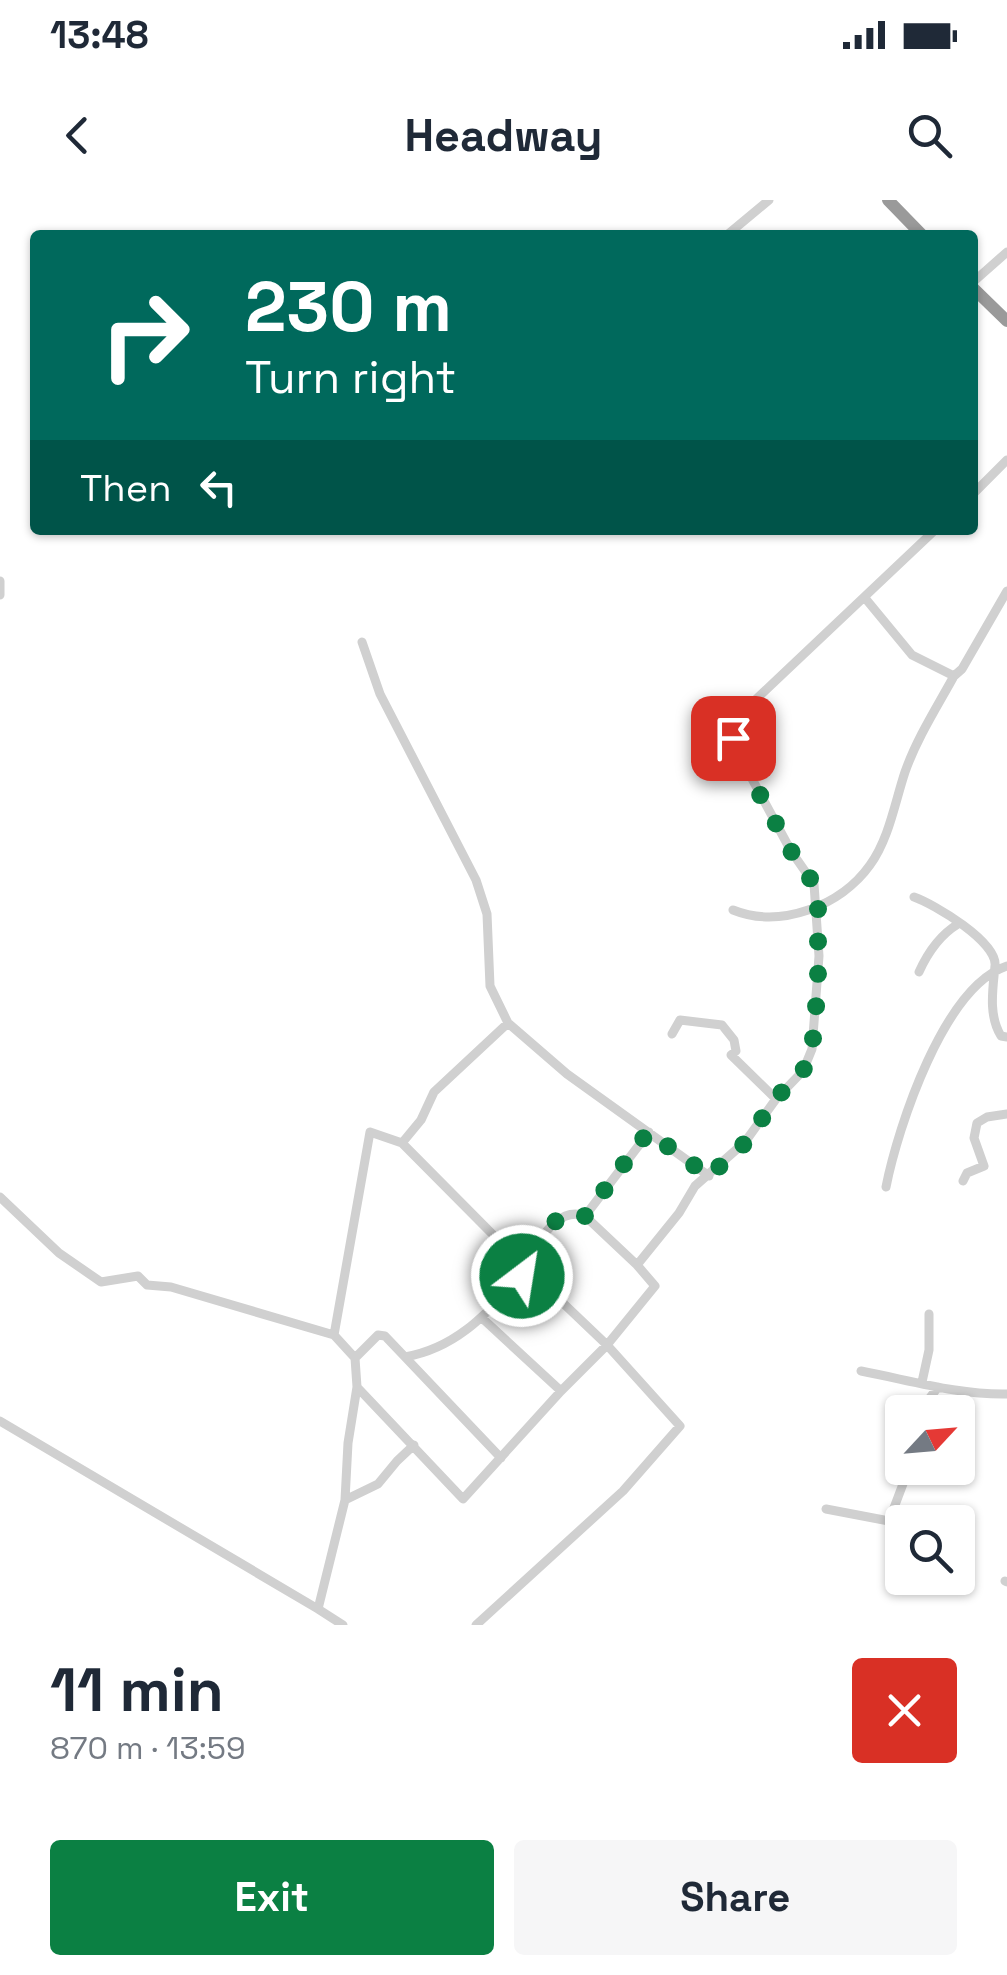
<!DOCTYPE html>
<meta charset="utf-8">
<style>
:root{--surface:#fff;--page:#f6f6f7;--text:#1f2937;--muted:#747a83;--accent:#0b8043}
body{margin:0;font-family:"Space Grotesk",sans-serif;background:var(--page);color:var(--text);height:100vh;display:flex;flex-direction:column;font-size:38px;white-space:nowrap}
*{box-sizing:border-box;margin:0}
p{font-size:32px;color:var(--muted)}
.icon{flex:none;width:55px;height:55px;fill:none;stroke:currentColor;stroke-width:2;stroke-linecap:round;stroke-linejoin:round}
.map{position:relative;height:1425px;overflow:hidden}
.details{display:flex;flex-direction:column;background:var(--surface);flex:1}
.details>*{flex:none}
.guide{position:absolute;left:30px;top:30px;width:948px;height:305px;border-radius:10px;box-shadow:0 2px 8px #0004;background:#00695c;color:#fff;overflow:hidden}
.needle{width:65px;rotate:64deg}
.tools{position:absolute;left:885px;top:1195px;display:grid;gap:20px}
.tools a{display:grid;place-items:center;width:90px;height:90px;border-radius:10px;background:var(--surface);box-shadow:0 2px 8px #0004;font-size:50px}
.pin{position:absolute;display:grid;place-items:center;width:85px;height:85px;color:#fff;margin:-42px;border-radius:20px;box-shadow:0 5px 15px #0006}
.me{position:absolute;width:110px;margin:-55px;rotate:31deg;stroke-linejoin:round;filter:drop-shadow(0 0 8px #0008)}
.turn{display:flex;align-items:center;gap:35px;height:210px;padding:0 50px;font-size:45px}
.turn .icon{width:130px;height:130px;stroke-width:2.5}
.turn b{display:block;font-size:70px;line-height:85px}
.then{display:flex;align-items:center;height:95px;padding:0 50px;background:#0003;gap:20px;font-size:38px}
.round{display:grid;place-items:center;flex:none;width:105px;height:105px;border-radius:10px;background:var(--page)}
.overview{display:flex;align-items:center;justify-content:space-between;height:170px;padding:0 50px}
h1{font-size:60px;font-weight:600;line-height:75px}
.action{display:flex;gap:20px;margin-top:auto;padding:20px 50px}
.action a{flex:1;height:115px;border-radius:10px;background:var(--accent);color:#fff;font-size:40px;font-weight:600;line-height:115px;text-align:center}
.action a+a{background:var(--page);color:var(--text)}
.status{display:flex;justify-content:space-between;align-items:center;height:70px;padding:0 50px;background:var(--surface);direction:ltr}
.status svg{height:28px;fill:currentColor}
header{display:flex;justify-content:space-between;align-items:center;height:130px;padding:0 50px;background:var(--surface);font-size:45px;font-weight:600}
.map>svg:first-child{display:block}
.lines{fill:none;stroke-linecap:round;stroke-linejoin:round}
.minor{stroke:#d0d0d0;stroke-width:9}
.highway{stroke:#9a9a9a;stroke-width:12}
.route{stroke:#0b8043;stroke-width:18;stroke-dasharray:0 32.4}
</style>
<div class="status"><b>13:48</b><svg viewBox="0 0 49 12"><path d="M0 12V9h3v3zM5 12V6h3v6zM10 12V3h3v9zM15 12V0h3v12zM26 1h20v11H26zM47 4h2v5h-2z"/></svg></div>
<header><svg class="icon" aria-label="back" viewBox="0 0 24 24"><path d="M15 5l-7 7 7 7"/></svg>Headway<svg class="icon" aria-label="search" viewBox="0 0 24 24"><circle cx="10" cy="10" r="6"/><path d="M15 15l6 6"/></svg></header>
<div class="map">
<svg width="1007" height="1425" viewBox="0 0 1007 1425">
<rect width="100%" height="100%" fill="#fff"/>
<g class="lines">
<path class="minor" d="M727,35L769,0
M972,83L1007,52
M972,295L1007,260
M0,381V395
M865,398L912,455L954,476L962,469L1007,391
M362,442L380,494L476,680L487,714L490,786L508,823
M914,697C934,704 998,742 995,766C993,788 988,815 1001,836L1007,837
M733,710C780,729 841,706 870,665C889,639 895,602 905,572C917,538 937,507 954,476
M919,772C928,752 940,735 958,724
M672,834L680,820L722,825L734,840L736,851L731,855L776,899
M402,943L421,920L434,892L508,823L567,874L709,976
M963,981L967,973L984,966L974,938L977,923L987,917L1007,914
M886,987C898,927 944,786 1007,766
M0,997L59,1053L101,1082L138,1076L147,1085L171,1087L334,1135
M585,1016L649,932
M482,1118L561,1191L607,1145L655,1086L637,1065L679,1013L695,986L745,942L776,899L803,871L812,849L819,756L814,684L791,651L737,551L733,538L751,504L935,330
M355,1158L378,1135L385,1136L405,1157
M861,1171C909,1180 958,1195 1007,1194
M922,1182L929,1150V1114
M357,1187L463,1299L561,1191
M926,1212L929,1199L938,1187
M0,1221L318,1409L345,1300L348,1243L357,1187L355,1158L334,1135L370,932L402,943L522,1064V1076C487,1113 457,1148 405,1157L501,1258
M345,1300L378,1284L397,1261L414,1245
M826,1309L889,1321L909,1268
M1005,1381L1007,1382
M318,1409L343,1425
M476,1425L623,1291L680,1226L607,1145L522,1064C538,1045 556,1005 585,1016L637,1065"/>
<path class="highway" d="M888,0L922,35
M972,87L1007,121"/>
</g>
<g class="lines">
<path class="route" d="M522,1076C523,1061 549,1024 562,1016C570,1011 577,1013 585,1016L648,932L709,976L746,942L776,898L803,871L812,849L818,786V700L814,684L791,651L736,551L733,538"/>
</g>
</svg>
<div class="tools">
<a><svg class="needle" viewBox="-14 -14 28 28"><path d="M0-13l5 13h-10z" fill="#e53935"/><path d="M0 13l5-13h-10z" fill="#747a83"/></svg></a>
<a><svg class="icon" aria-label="search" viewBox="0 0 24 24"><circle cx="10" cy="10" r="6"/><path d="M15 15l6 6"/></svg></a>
</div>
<div class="pin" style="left:733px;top:538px;background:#d93025"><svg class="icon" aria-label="arrive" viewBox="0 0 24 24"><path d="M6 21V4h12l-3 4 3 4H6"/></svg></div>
<svg class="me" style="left:522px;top:1076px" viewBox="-20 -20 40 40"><circle r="17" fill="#0b8043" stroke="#fff" stroke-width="3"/><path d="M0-11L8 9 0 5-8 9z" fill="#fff"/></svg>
<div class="guide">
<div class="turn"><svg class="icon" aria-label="right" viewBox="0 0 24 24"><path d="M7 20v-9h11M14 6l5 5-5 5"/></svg><div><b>230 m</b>Turn right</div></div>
<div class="then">Then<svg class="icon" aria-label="left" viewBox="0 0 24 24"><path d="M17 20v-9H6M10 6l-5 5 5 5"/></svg></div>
</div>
</div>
<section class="details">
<div class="overview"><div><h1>11 min</h1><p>870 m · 13:59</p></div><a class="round" style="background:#d93025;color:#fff"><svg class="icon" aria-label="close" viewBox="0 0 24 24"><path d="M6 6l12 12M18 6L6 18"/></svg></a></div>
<div class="action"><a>Exit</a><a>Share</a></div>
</section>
